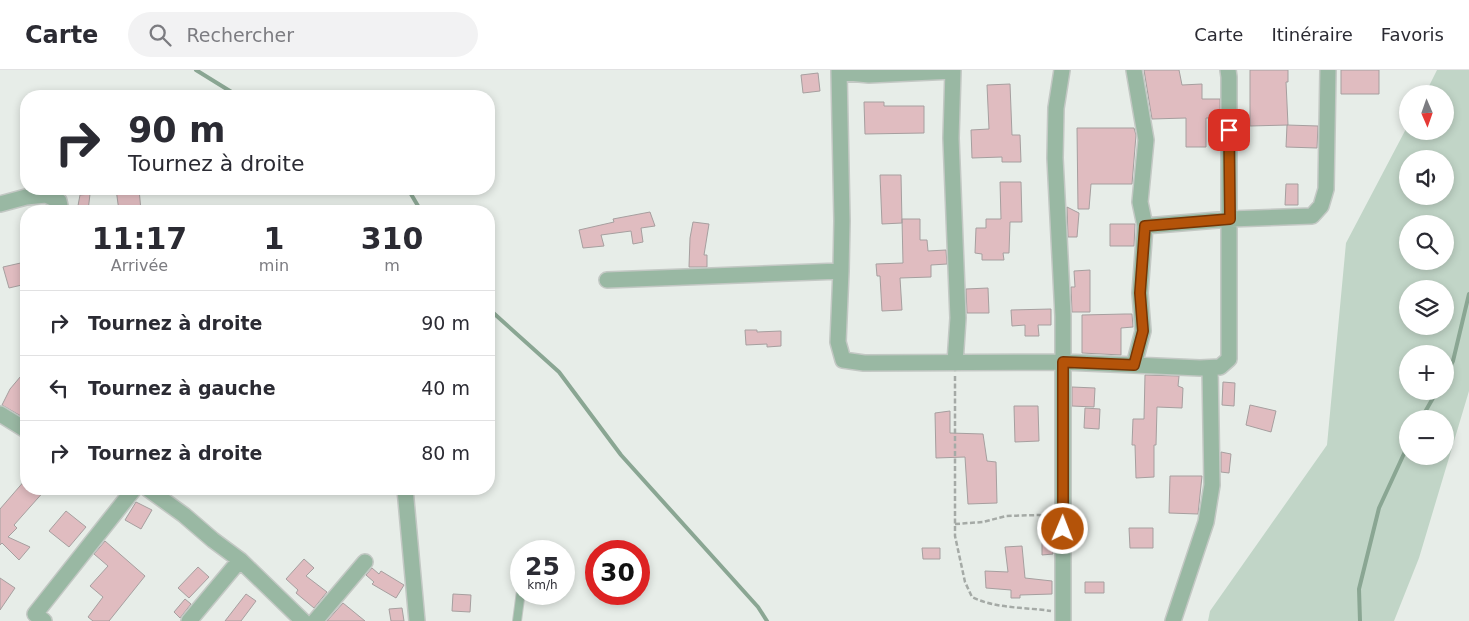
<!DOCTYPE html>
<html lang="fr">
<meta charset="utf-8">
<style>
:root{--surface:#fff;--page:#f2f2f3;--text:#2b2b33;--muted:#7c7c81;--line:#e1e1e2}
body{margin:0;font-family:"DejaVu Sans",sans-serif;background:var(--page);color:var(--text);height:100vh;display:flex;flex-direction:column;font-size:19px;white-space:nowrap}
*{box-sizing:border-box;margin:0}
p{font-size:16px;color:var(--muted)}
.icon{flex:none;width:28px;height:28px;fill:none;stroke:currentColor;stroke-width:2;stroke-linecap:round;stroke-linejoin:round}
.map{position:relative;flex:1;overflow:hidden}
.side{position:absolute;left:20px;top:135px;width:475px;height:290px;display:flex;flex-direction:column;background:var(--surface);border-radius:20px;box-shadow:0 2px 8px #0003}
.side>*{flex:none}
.hud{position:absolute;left:20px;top:20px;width:475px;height:105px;border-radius:20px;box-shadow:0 2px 8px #0003;background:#fff;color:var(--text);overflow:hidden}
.needle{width:32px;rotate:178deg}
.buttons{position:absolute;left:1399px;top:15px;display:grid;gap:10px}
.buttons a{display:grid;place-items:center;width:55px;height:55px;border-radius:50%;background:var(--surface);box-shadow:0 2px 8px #0003;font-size:25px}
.speed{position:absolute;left:510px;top:470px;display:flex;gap:10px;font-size:25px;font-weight:700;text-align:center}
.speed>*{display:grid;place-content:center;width:65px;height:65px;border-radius:50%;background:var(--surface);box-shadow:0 2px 8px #0003;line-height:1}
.speed small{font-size:12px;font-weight:400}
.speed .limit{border:8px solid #d22;background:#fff;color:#111}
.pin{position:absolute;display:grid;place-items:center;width:42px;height:42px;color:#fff;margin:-21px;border-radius:10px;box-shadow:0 2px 8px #0006}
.me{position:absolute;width:55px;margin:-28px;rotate:1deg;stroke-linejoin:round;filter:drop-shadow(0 0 4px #0008)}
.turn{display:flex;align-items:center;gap:18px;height:105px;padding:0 25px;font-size:22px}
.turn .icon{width:65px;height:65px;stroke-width:2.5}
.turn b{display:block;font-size:35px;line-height:42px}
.eta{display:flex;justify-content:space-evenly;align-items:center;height:85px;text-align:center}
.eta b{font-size:30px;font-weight:600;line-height:35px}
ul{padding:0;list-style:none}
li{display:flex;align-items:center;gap:15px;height:65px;padding:0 25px;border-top:1px solid var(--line)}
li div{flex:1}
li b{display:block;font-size:19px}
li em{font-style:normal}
header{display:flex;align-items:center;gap:30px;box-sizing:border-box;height:70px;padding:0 25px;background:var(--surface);border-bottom:1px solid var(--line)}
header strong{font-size:24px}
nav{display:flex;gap:28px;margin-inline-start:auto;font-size:18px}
.search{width:350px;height:45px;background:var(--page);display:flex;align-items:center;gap:12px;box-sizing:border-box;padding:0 18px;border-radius:28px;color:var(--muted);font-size:19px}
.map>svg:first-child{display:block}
.green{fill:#c1d5c7;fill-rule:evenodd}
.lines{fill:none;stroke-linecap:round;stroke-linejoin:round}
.stream{stroke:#8aa693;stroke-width:4}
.building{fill:#e0bcc0;stroke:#a69f9f}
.service-casing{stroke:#c3c8c4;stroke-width:10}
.minor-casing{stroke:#c3c8c4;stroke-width:18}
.path{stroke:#a5aaa6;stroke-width:2.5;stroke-dasharray:5 2.5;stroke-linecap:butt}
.service{stroke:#99b8a3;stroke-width:8}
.minor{stroke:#99b8a3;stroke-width:15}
.route-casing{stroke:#753606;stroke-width:12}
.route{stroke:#b45309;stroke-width:9}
</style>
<header>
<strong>Carte</strong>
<div class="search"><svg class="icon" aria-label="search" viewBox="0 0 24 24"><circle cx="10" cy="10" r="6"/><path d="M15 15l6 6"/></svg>Rechercher</div>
<nav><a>Carte</a><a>Itinéraire</a><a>Favoris</a></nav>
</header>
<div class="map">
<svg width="1469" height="551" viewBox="0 0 1469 551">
<rect width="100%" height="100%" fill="#e7ede8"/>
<path class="green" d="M1437,0H1469V321L1419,488L1394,551H1208L1210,541L1327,375L1346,173L1407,57L1408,61H1445V24H1425ZM1408,89H1445V126H1408ZM1408,154H1445V191H1408ZM1408,219H1445V256H1408ZM1408,284H1445V321H1408ZM1408,349H1445V386H1408Z"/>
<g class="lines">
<path class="stream" d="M196,0L238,26
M408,119L421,141
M489,239L559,302L621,385L758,537L767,551
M1445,306L1453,291L1469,224
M1421,349L1437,321
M1360,551L1359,519L1379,438L1408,375"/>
</g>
<path class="building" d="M1144,0H1179L1182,15L1202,14V29H1220V48H1206V77H1186V48L1152,49Z
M1250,0H1288V12H1286L1288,55L1250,56Z
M1341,0H1379V24H1341Z
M818,3L820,21L803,23L801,5Z
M1010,14L1012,65H1020L1021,92H1002V87L972,88L971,60L989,59L987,15Z
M864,32H884V36H924V63L865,64Z
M1287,55L1318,56L1317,78L1286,77Z
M1077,58H1134L1136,65L1132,114H1091L1089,139H1078Z
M880,105H901L902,153L882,154Z
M1000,112H1021L1022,152H1010L1009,183H1003L1004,190H982V184L975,183L976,158H986V149H1001Z
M1286,114H1298V135H1285Z
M116,119H139L141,141H119Z
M90,124L88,141H77L80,125Z
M1067,137L1079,143L1077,167H1068Z
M650,142L655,156L641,158L643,172L633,174L631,161L601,165L604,176L583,178L579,160L614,152L613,149Z
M902,149H920V170H927L928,181L946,180L947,194L931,195V207L900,208L902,240L882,241L880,206H877L876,194L903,193Z
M693,152L709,154L704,185H707V197H689L690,168Z
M1110,154H1135L1134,176H1110Z
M25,192L26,214L9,218L3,197Z
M1090,200V242H1072L1071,217H1075L1074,201Z
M988,218L989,243H967L966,219Z
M1051,239V255H1038L1039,266H1025V255L1012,256L1011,240Z
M1125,244H1132L1133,257L1121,258V285L1082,283V245Z
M745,260H757V262L781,261V276L767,277V274L746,275Z
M26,300V349L2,335L10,319Z
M1145,305L1179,306L1178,316L1183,318L1182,338L1157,337L1156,375H1154V407L1136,408L1135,375H1132L1133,349H1144Z
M1223,312L1235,313L1234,336L1222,335Z
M1072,317L1095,318L1094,337L1072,336Z
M1250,335L1276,341L1271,362L1246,355Z
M1014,336H1038L1039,371L1015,372Z
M1085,338L1100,339L1099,359L1084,358Z
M950,341V363L983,364L987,391L996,392L997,433L968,434L965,387L936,388L935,343Z
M1221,382L1231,384L1229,403L1221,402Z
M1170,406H1202L1198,444L1169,443Z
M26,409V419H46L14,455L17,458L8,467L30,477L19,490L2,473L0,475V439Z
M136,432L152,440L141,459L125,450Z
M66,441L86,457L69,477L49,461Z
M1129,458H1153V478H1130Z
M105,471L145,506L109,551H93L88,547L103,527L90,516L108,496L94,484Z
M1042,472H1052L1053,484L1042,485Z
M1022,476L1025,508L1052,511V524L1020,525V528H1011V520L986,518L985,501L1008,502L1005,477Z
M922,478H940V489H923Z
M304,489L314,498L306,506L327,522L314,538L296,523L298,520L286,509Z
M198,497L209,507L189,528L178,518Z
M372,498L379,504L381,501L404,515L396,528L372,514L374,512L366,505Z
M0,508L15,518L0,540Z
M1085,512H1104V523H1085Z
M246,524L256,531L241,551H225Z
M453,524L471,525L470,542L452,541Z
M185,529L191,534L180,548L174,542Z
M343,533L365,551H327Z
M402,538L404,551H391L389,539Z"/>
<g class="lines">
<g class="service-casing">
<path id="service" d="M517,551L521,521"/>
</g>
<g class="minor-casing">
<path id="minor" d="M839,0V2L869,5L953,1
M953,0L951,68L958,248L955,293
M1062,0L1056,38L1055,88L1063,246V551
M1134,0L1146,70L1140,132L1145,156L1140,223L1143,261L1134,295L1200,298L1220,297L1229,289V7L1228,0
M839,2L842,151L841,201
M0,134L26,127L46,125L59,131L61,141
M1145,156L1230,149L1312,146L1321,136L1326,119L1328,0
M607,210L841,201L838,272L843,290L864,293L1063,292L1134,295
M0,344L26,360
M148,419L184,445L213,470L240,490L303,551
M405,419L417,551
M44,551L35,544L134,419
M189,551L240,490
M315,551L365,492
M1173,551L1206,452L1212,415L1210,298"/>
</g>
<path class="path" d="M955,306V466L965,512L972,527C996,539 1025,537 1051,541
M955,454L983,452L1006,446L1039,445L1049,446"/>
<use href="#service" class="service"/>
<use href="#minor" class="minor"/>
</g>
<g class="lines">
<g class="route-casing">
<path id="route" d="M1063,459V292L1134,295L1143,261L1140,223L1145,156L1230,149L1229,60"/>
</g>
<use href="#route" class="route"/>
</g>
</svg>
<div class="buttons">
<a><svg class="needle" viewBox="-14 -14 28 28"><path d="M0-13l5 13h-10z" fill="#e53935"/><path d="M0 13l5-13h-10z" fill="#7c7c81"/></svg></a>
<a><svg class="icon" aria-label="sound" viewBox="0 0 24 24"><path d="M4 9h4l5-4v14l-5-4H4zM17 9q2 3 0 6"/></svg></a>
<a><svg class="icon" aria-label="search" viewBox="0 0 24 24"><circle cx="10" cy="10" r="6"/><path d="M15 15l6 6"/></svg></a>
<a><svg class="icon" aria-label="layers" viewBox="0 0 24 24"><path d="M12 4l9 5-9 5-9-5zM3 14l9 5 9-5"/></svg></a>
<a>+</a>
<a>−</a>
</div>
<div class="speed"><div>25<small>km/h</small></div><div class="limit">30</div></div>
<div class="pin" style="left:1229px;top:60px;background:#d93025"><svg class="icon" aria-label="arrive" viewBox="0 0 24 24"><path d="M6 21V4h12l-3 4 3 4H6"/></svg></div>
<svg class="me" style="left:1063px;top:459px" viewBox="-20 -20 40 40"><circle r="17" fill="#b45309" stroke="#fff" stroke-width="3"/><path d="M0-11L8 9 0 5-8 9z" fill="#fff"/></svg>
<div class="hud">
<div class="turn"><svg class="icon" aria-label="right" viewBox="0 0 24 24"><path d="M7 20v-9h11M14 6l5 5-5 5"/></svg><div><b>90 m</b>Tournez à droite</div></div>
</div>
<section class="side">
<div class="eta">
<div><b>11:17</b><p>Arrivée</p></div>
<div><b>1</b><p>min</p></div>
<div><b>310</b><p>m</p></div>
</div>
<ul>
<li><svg class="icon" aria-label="right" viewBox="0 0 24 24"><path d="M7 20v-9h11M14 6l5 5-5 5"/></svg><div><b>Tournez à droite</b></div><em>90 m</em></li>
<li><svg class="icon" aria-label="left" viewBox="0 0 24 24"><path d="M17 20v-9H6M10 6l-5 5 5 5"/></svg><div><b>Tournez à gauche</b></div><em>40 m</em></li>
<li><svg class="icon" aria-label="right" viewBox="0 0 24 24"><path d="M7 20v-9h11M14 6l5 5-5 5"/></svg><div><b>Tournez à droite</b></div><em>80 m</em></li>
</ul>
</section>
</div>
